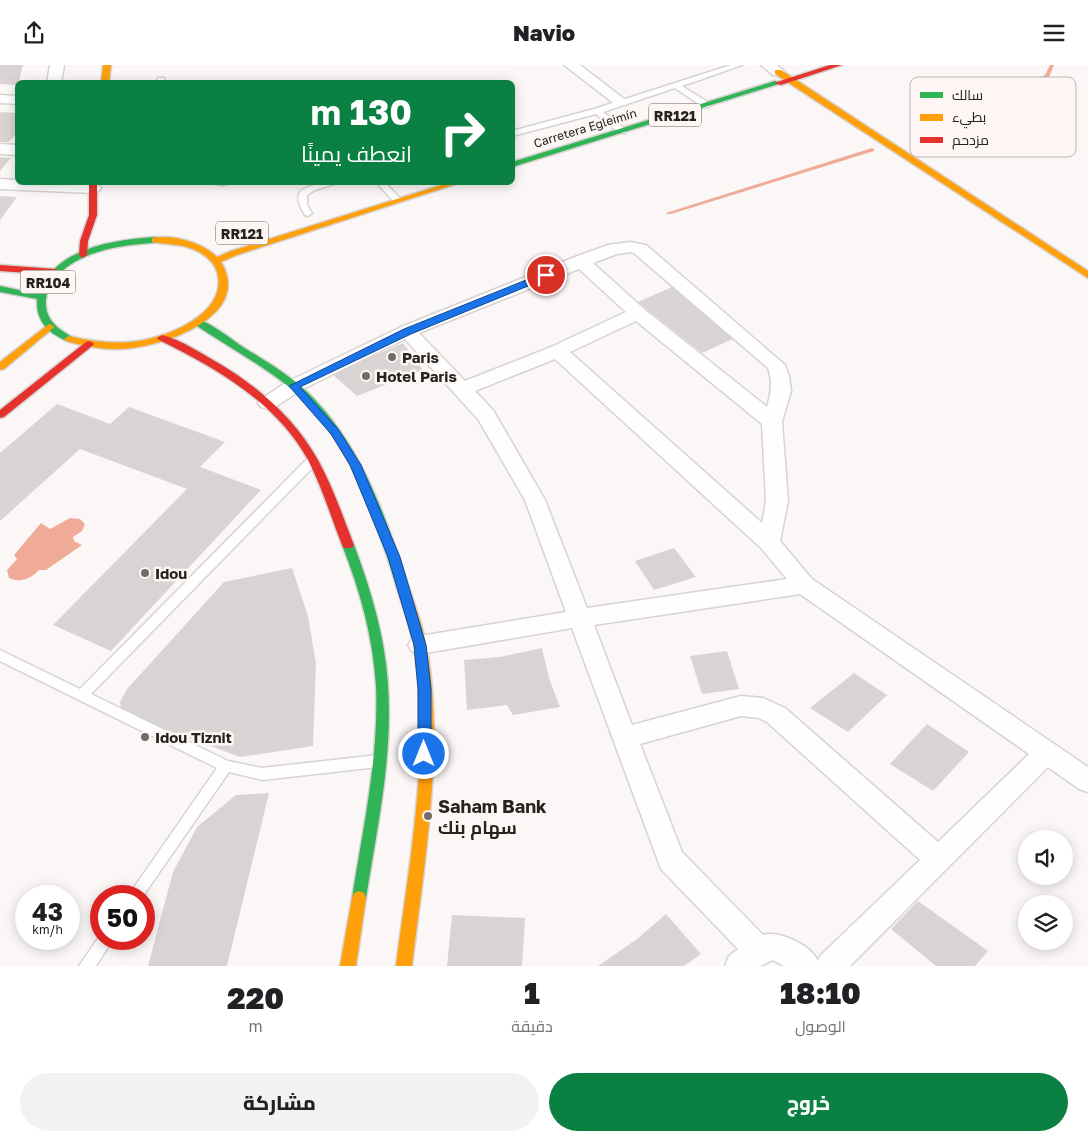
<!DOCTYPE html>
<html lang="ar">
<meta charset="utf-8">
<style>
:root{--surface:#fff;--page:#f2f2f2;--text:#202124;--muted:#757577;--accent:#0b8043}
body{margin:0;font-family:"Golos Text",Cairo,sans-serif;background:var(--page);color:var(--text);direction:rtl;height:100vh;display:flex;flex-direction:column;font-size:19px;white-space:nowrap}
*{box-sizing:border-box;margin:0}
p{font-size:16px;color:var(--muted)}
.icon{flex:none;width:28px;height:28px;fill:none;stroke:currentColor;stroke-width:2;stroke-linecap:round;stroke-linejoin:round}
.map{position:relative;height:901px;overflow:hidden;direction:ltr}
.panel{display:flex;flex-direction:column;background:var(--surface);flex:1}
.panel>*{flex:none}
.banner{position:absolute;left:15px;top:15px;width:500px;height:105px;border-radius:8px;box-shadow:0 2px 12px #0003;direction:rtl;background:#0b8043;color:#fff;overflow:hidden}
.fabs{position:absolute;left:1018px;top:765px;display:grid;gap:10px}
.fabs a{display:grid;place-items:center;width:55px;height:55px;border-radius:50%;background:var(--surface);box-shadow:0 2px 12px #0003;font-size:25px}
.speed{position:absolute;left:15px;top:820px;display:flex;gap:10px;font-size:25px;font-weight:700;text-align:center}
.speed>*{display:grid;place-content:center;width:65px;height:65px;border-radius:50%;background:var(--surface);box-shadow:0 2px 12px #0003;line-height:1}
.speed small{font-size:12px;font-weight:400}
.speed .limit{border:8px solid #d22;background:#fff;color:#111}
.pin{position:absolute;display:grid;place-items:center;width:42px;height:42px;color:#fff;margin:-21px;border:2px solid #fff;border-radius:50%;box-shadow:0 1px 5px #0007}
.me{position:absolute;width:55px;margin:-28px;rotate:0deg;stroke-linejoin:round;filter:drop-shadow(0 0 4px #0008)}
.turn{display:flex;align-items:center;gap:18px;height:105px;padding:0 20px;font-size:22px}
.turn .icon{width:65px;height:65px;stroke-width:2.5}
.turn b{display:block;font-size:35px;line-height:42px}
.eta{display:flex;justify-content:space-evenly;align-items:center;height:85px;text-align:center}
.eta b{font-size:30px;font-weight:800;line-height:35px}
.button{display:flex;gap:10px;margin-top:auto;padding:10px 20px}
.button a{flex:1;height:58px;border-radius:30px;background:var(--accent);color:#fff;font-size:20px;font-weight:800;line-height:58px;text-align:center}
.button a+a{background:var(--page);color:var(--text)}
header{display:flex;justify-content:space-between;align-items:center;height:65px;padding:0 20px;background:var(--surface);font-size:22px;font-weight:800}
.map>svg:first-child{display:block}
.water{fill:#f0ab98}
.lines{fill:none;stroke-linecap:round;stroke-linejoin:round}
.stream{fill:#f0ab98;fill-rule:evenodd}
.building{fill:#d9d4d3}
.lane-casing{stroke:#d7d3d2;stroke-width:3}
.street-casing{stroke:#d7d3d2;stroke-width:3}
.fast-casing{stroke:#d7d3d2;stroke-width:3}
.slow-casing{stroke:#d7d3d2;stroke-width:3}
.jam-casing{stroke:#d7d3d2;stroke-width:3}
.lane{fill:#fefefe;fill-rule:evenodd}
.street{fill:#fefefe;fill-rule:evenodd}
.fast{fill:#30b455;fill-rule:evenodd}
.slow{fill:#ff9f0a;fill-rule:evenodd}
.jam{fill:#e5322d;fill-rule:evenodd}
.route{fill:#1a73e8;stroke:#114b97}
.poi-dot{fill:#716c6a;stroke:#fdf6f4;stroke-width:2}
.labels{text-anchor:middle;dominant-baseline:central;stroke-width:5;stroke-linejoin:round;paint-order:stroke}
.far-street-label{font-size:12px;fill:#27211f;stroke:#fdf6f4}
.shield{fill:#fdf6f4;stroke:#67615f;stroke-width:1}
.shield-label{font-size:14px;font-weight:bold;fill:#27211f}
.poi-label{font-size:15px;font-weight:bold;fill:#27211f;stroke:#fdf6f4;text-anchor:start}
.near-poi-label{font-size:18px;font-weight:bold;fill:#27211f;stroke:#fdf6f4;text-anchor:start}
.key{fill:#fdf6f4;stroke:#bdb6b4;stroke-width:1}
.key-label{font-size:14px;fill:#27211f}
</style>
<header><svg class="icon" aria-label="menu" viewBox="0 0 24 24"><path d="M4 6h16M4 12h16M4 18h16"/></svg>Navio<svg class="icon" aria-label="share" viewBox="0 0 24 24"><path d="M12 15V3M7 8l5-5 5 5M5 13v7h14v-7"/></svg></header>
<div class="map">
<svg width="1088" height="901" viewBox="0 0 1088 901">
<rect width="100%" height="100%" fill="#fbf7f6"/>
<path class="water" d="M70,453L80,454L85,459L82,466L73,472L74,476L82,480L46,505H39C31,514 20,518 9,513L7,505L17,494L14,490L41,458L50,464Z"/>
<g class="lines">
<path class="stream" d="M1050,0H1054L1049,12L919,72L914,71L1045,10Z
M872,83L874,84V86L671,149H667L666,148Z"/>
</g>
<path class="building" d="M0,0H23L18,20L0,19Z
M0,47L18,48V67L9,77H0Z
M0,92L11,93L0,106Z
M204,118H238L223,122Z
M0,131L17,132L0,155Z
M672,222L737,272L702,288L638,237Z
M403,278L423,305L357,331L332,309Z
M57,339L110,359L129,342L225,377L200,402L261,425L111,586L53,560L187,424L80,384L0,456V388Z
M674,483L696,512L654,525L635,496Z
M292,503L308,551L316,599L313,681L240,692L141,655L121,644L120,637L127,624L224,517Z
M542,583L549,613L560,642L513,650L507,640L467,645L464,595L500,592Z
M727,586L739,624L702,629L690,591Z
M854,608L887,630L848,667L810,643Z
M927,659L969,687L933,726L890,699Z
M269,728L227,901H148L173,807L197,762L236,730Z
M918,836L988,886L975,901H936L891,864Z
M666,849L701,889L684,901H598L637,874Z
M452,850L525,853L522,901H447Z"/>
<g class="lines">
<g class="lane-casing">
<path id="lane" d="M731,0H742L682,21L709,38V42H703L675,23L603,47L625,64V68H619L596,49L512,71V66L594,44Z
M158,13H164V18H156Z
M325,118H337L315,125L307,130V140L312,148L308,151L305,150C290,126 302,122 325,118Z
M377,118H385L400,133V137H394Z
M313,391L318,395L317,398L91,629L228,696L262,703L378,690L383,692L385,696L383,700L378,702L262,715L229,707L143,831H128L217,703L0,596V585L80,624L309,392Z
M101,869V874H113L96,901H79Z"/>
</g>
<g class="street-casing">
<path id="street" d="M50,0H64L61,18H47Z
M564,0H580L628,37L626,40H616Z
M761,0H777L785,7L778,11L773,10Z
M0,30L18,31V39L0,38Z
M0,79L18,80V90L0,89Z
M0,114L18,115V118H93L99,120L101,123L99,126L93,128L0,124Z
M630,177L646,180L785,300L789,311L791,326L782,357L788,436L780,476L812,514L1088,702V727L1079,724L1048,702L850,901H784L773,895L760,901H725L729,891L738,884L661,804L572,563L420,589L412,586L408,580L412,574L420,571L566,547L525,435L478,354L405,274L301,325L275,342L268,344L261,342L258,338L261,334L287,317L401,262L575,192L608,180ZM630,187L634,188L768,303C773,317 771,328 767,342L644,244L593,198L617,189ZM579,204L626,247L551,282L465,316L419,268ZM636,256L762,359L766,436L762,458L570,287ZM555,294L761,483L787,514L587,543L545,435L493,345L475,326ZM800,529L1029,689L938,777L785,643L763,633L741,631L632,660L594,560ZM741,651L759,653L767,657L920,795L820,891L818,896C811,880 779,865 763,870L682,787L640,679Z"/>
</g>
<g class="fast-casing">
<path id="fast" d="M775,16L782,18L512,102V97Z
M155,172L158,173V177C147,179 135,179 124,181C95,185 51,200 46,234C44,254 57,263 72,272L74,274L72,276C66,277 63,274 57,271C43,263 36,251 37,234L0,227V221L38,229C55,183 112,175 155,172Z
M197,254C212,258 232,275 246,284C271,299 297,315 316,336C364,387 388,458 409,523L407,526H399L397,523C375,452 349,370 289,322C259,298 225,280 194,259V255Z
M348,476L354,480C371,525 385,572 388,620C393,692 377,763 366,833L364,838L359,840L354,838L352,833C363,763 379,692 376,621C373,572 360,525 342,480Z"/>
</g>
<g class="slow-casing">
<path id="slow" d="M103,0H111L109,18H101Z
M775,5H781L1088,206V213L775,9Z
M448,118H459L237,190L221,197C254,252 161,282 122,284C103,285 84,281 66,276L64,274L69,271C98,278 127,281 156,272C182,265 224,244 218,211C216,199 207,191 197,186C182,178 167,180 152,177V173C172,169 202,177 217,192L231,186Z
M49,259L52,260L54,262L52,264L4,304L0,305V297Z
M403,519L407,520L409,523C415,540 421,557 425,574C446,674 424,800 412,901H396C409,800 433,674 412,574C409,557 402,540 397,523L399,520Z
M359,826L364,828L366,833L356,901H340L352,833L354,828Z"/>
</g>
<g class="jam-casing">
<path id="jam" d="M830,0H842L781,20L774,18Z
M89,118H97V150L88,176L87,190L83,193L79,190L80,176L89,150Z
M0,200L56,204L61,207L56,210L0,206Z
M162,270C182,275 202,289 220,299C260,323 295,354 318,395C333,422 343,452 354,480L352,483H344L342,480C331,452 322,422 308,395C276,337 216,303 159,275L157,273Z
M89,276L92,277L94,279L92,281L4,352L0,353V345L86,277Z"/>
</g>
<use href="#lane" class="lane"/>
<use href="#street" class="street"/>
<use href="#fast" class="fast"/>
<use href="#slow" class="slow"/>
<use href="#jam" class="jam"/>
</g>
<path class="route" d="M546,207L550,208V212L411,269L300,322L338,364L361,400L400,492L426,580L431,624V689L429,693L424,695L420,693L418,689V624L414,580L388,492L350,400L331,369L289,321L404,264Z"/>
<g class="poi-dot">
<circle cx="392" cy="292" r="5"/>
<circle cx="366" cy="311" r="5"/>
<circle cx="145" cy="508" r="5"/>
<circle cx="145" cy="672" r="5"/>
<circle cx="428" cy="751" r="5"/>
</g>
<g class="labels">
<g class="far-street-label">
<text transform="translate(585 63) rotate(-17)">Carretera Egleimín</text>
</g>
<g class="shield">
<rect x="649" y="38.5" width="52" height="23" rx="4"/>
<rect x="216" y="156.5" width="52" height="23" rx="4"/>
<rect x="20.5" y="205.5" width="55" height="23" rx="4"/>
</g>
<g class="shield-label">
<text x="675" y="50">RR121</text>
<text x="242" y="168">RR121</text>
<text x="48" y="217">RR104</text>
</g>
<g class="poi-label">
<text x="402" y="292">Paris</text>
<text x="376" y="311">Hotel Paris</text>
<text x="155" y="508">Idou</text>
<text x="155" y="672">Idou Tiznit</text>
</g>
<g class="near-poi-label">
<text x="438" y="741">Saham Bank<tspan x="438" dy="21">سهام بنك</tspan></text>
</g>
</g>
<rect x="910" y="12" width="166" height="80" rx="8" class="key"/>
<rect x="920" y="27" width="23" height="6" fill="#30b455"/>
<rect x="920" y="49" width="23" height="7" fill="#ff9f0a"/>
<rect x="920" y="72" width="23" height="6" fill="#e5322d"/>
<g class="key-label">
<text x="952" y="35">سالك</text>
<text x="952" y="57">بطيء</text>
<text x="952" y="80">مزدحم</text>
</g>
</svg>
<div class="fabs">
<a><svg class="icon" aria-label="sound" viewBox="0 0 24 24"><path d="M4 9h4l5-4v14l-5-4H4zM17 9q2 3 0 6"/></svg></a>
<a><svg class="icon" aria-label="layers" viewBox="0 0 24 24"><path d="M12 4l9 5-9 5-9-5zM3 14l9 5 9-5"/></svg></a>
</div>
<div class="speed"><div>43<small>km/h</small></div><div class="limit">50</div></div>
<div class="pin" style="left:546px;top:210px;background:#d93025"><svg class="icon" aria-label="arrive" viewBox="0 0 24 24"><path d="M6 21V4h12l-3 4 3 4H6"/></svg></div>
<svg class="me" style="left:424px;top:689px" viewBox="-20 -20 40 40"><circle r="17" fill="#1a73e8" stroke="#fff" stroke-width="3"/><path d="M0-11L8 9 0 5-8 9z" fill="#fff"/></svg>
<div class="banner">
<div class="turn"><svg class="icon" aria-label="right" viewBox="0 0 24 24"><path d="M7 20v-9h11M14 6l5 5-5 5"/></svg><div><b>130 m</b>انعطف يمينًا</div></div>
</div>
</div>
<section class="panel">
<div class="eta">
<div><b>18:10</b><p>الوصول</p></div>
<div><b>1</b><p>دقيقة</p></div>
<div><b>220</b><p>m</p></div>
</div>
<div class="button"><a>خروج</a><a>مشاركة</a></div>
</section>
